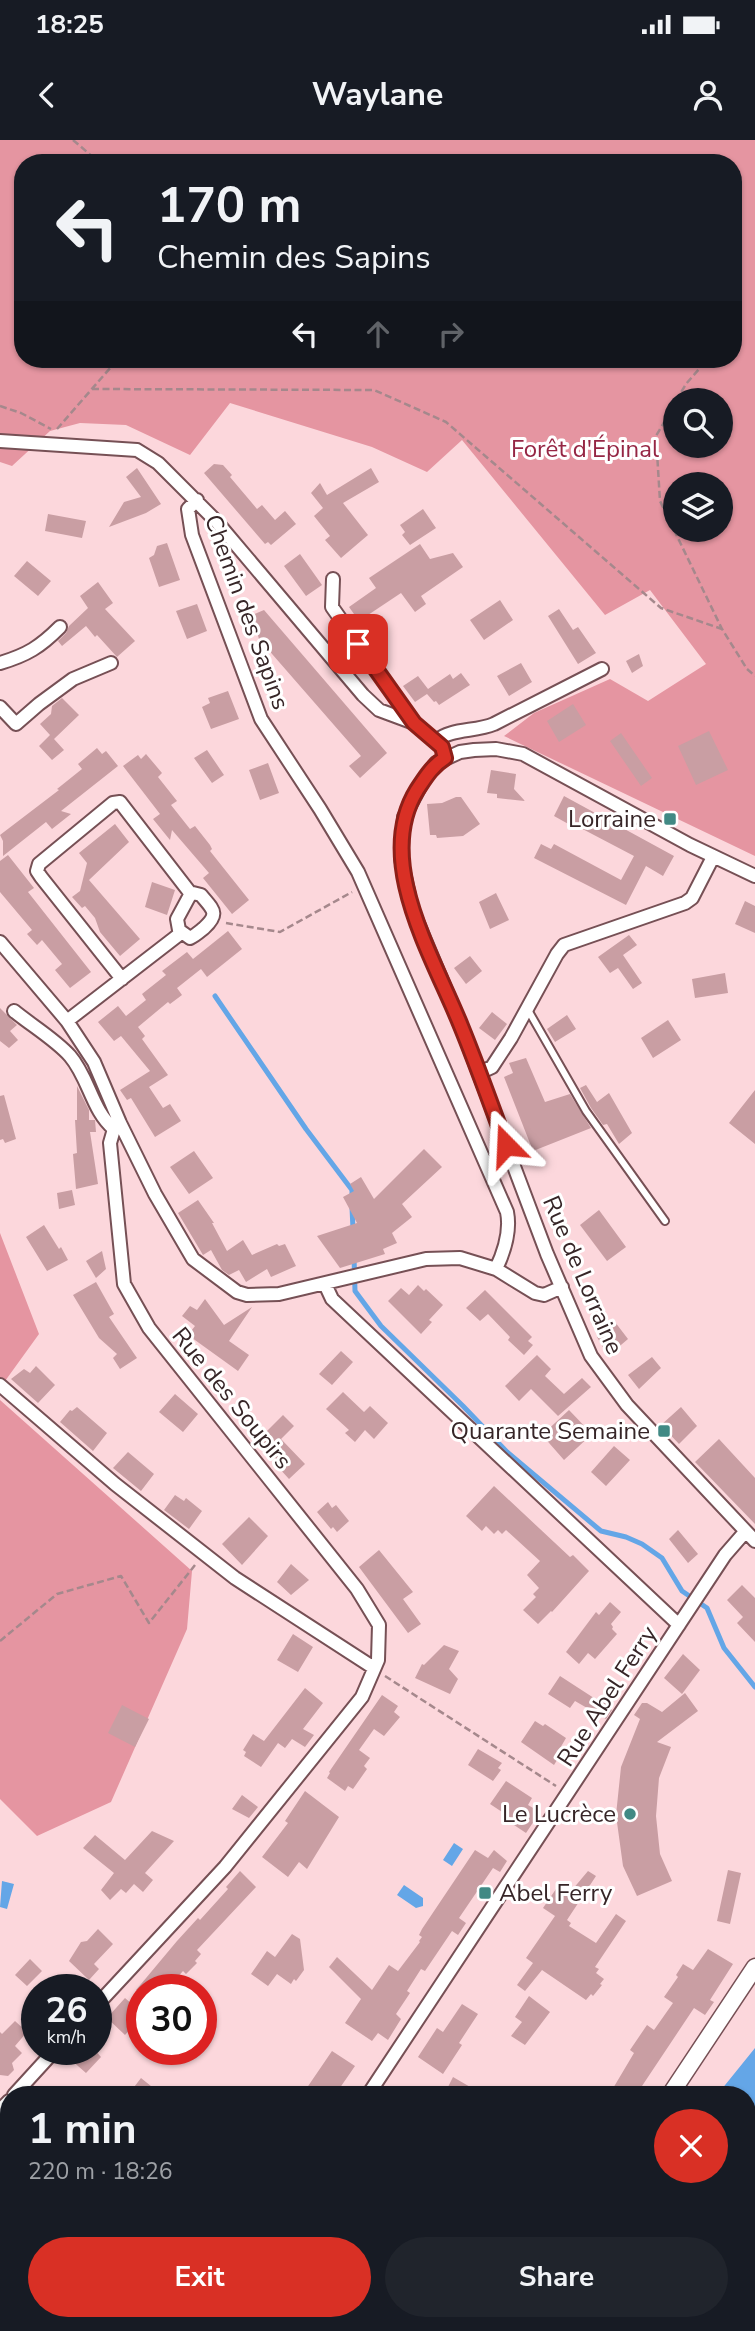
<!DOCTYPE html>
<meta charset="utf-8">
<style>
:root{--surface:#171b24;--page:#20242c;--text:#f1f3f6;--muted:#9ea1a6;--accent:#d93025}
body{margin:0;font-family:"Nunito Sans",sans-serif;background:var(--page);color:var(--text);height:100vh;display:flex;flex-direction:column;font-size:26px;white-space:nowrap}
*{box-sizing:border-box;margin:0}
p{font-size:23px;color:var(--muted)}
.icon{flex:none;width:38px;height:38px;fill:none;stroke:currentColor;stroke-width:2;stroke-linecap:round;stroke-linejoin:round}
.map{position:relative;flex:1;overflow:hidden}
.sheet{position:absolute;left:0px;top:1946px;width:756px;height:245px;display:flex;flex-direction:column;background:var(--surface);border-radius:28px 28px 0 0;box-shadow:0 2px 5px #0004}
.sheet>*{flex:none}
.banner{position:absolute;left:14px;top:14px;width:728px;height:214px;border-radius:28px;box-shadow:0 2px 5px #0004;background:#171b24;color:var(--text);overflow:hidden}
.controls{position:absolute;left:663px;top:248px;display:grid;gap:14px}
.controls a{display:grid;place-items:center;width:70px;height:70px;border-radius:50%;background:var(--surface);box-shadow:0 2px 5px #0004;font-size:35px}
.speed{position:absolute;left:21px;top:1834px;display:flex;gap:14px;font-size:35px;font-weight:700;text-align:center}
.speed>*{display:grid;place-content:center;width:91px;height:91px;border-radius:50%;background:var(--surface);box-shadow:0 2px 5px #0004;line-height:1}
.speed small{font-size:18px;font-weight:400}
.speed .limit{border:10px solid #d22;background:#fff;color:#111}
.pin{position:absolute;display:grid;place-items:center;width:60px;height:60px;color:#fff;margin:-30px;border-radius:14px;box-shadow:0 4px 10px #0006}
.me{position:absolute;width:77px;margin:-38px;rotate:339deg;stroke-linejoin:round;filter:drop-shadow(0 0 5px #0008)}
.turn{display:flex;align-items:center;gap:24px;height:147px;padding:0 28px;font-size:32px}
.turn .icon{width:91px;height:91px;stroke-width:2.5}
.turn b{display:block;font-size:49px;line-height:60px}
.lanes{display:flex;align-items:center;height:66px;padding:0 28px;background:#0003;justify-content:center;gap:35px;direction:ltr}
.lanes .off{opacity:.35}
.round{display:grid;place-items:center;flex:none;width:74px;height:74px;border-radius:37px;background:var(--page)}
.head{display:flex;align-items:center;justify-content:space-between;height:119px;padding:0 28px}
h1{font-size:42px;font-weight:700;line-height:52px}
.button{display:flex;gap:14px;margin-top:auto;padding:14px 28px}
.button a{flex:1;height:80px;border-radius:42px;background:var(--accent);color:#fff;font-size:28px;font-weight:700;line-height:80px;text-align:center}
.button a+a{background:var(--page);color:var(--text)}
.status{display:flex;justify-content:space-between;align-items:center;height:49px;padding:0 35px;background:var(--surface);direction:ltr}
.status svg{height:19px;fill:currentColor}
header{display:flex;justify-content:space-between;align-items:center;height:91px;padding:0 28px;background:var(--surface);font-size:32px;font-weight:700}
.map>svg:first-child{display:block}
.green{fill:#e595a1;fill-rule:evenodd}
.water{fill:#64a6e7}
.lines{fill:none;stroke-linecap:round;stroke-linejoin:round}
.stream{stroke:#64a6e7;stroke-width:5}
.building{fill:#c99ea3}
.service-casing{stroke:#765055;stroke-width:10}
.minor-casing{stroke:#765055;stroke-width:16}
.tertiary-casing{stroke:#765055;stroke-width:19}
.path{stroke:#a5888c;stroke-width:2.5;stroke-dasharray:7 3.5;stroke-linecap:butt}
.service{stroke:#fff;stroke-width:6}
.minor{stroke:#fff;stroke-width:12}
.tertiary{stroke:#fff;stroke-width:16}
.route-casing{stroke:#8d1f18;stroke-width:18}
.route{stroke:#d93025;stroke-width:12}
.poi-dot{fill:#418984;stroke:#fff;stroke-width:2.5}
.labels{text-anchor:middle;dominant-baseline:central;stroke-width:6;stroke-linejoin:round;paint-order:stroke}
.park-label{font-size:24px;fill:#952644;stroke:#fff}
.street-label{font-size:24px;fill:#362527;stroke:#fff}
.poi-label{font-size:24px;fill:#362527;stroke:#fff;text-anchor:end}
</style>
<div class="status"><b>18:25</b><svg viewBox="0 0 49 12"><path d="M0 12V9h3v3zM5 12V6h3v6zM10 12V3h3v9zM15 12V0h3v12zM26 1h20v11H26zM47 4h2v5h-2z"/></svg></div>
<header><svg class="icon" aria-label="back" viewBox="0 0 24 24"><path d="M15 5l-7 7 7 7"/></svg>Waylane<svg class="icon" aria-label="person" viewBox="0 0 24 24"><circle cx="12" cy="8" r="4"/><path d="M4 21q1-7 8-7t8 7"/></svg></header>
<div class="map">
<svg width="755" height="2191" viewBox="0 0 755 2191">
<rect width="100%" height="100%" fill="#fcd7dc"/>
<path class="green" d="M0,0H755V716L504,596L534,573L610,539L648,561L706,524L650,450L605,475L462,300L427,332L372,307L230,263L190,315L126,285L80,283L50,291L12,326L0,322ZM23,23H733V219H23ZM676,261H721V306H676ZM676,345H721V390H676Z
M0,1093L39,1194L0,1248Z
M0,1260L192,1431L187,1489L111,1662L37,1696L0,1659Z"/>
<path class="water" d="M454,1703L463,1709L452,1726L443,1720Z
M2,1741L14,1744L7,1769L0,1767Z
M404,1745L423,1758V1766L416,1768L397,1755Z
M755,1908V2191H622L624,2182H747V1955H717Z"/>
<g class="lines">
<path class="stream" d="M215,856L306,989L352,1050V1058
M352,1068L353,1089
M354,1117L355,1151L381,1186L463,1266L507,1312L601,1391L626,1397L642,1404L662,1418L682,1451L707,1468L724,1508L755,1547"/>
</g>
<path class="building" d="M214,324L223,325L232,335L230,337L257,369L262,365L275,380L285,371L296,384L271,405L268,402L265,404L204,333Z
M137,328L161,364L146,373L109,387L124,362L141,357L126,337Z
M371,328L379,342L343,363L368,395L341,418L325,400L330,396L314,376L323,368L311,353L320,343L327,355Z
M423,369L436,388L410,405L402,395L405,392L400,385Z
M48,374L86,381L82,398L45,391Z
M167,403L180,440L159,447L149,418L154,415L157,406Z
M420,404L430,419L453,413L463,427L421,456L426,464L415,472L401,453L359,481L349,467L376,448L369,438Z
M300,414L322,445L306,456L284,426Z
M27,421L51,441L38,456L14,436Z
M98,442L113,463L105,469L135,501L117,517L97,495L95,497L86,486L62,506L58,501L66,493L69,486L88,468L80,456Z
M500,460L513,480L484,500L470,480Z
M197,464L207,491L187,499L176,471Z
M559,469L573,490L578,487L596,513L578,524L548,476Z
M264,470L387,613L360,638L349,626L361,616L259,499L252,475Z
M639,514L643,526L632,533L626,521Z
M521,523L532,542L509,556L497,536Z
M461,533L470,545L439,565L436,561L434,562L427,554L415,562L403,546L418,536L428,549L450,534L453,539Z
M228,551L239,579L211,589L202,567L210,563L208,558Z
M62,558L79,575L54,599L64,610L52,620L39,606L50,595L40,584L51,574L52,566Z
M573,564L586,585L559,602L547,581Z
M709,591L728,630L696,645L678,606Z
M621,593L652,638L641,646L610,601Z
M97,608L102,614L106,611L118,626L61,671L71,674L52,689L46,682L3,716V701L0,695L59,650L57,649L82,629L78,624Z
M207,610L224,635L212,643L194,618Z
M146,614L162,633L158,637L177,661L171,665L190,689L195,686L210,705L212,709L210,711L249,760L232,774L203,738L209,733L172,690L170,700L153,679L160,674L123,626L138,615L141,619Z
M268,623L279,653L260,660L249,630Z
M491,630L516,634L514,649L525,661L497,658V654L487,653Z
M564,656L674,716L663,736L646,726L626,765L534,718L541,704L551,709L554,704L621,740L634,716L573,684L572,686L554,676Z
M456,657H461L480,684L463,696L437,698L436,695H430L427,664L442,663Z
M115,684L129,702L89,740L140,799L120,816L100,792L95,778L85,766L82,768L72,757L80,751L87,723L79,713Z
M8,715L34,748L28,752L91,832L70,848L55,830L62,824L42,800L37,805L27,794L32,790L0,752V721Z
M152,742L175,750L167,775L145,767Z
M496,753L509,780L490,789L479,762Z
M745,761L755,766V793L735,784Z
M228,791L242,809L207,837L201,829L177,848L182,855L170,864L168,862L138,887L145,896L142,899L168,935L149,947L163,968L170,964L181,981L155,997L131,958L127,960L120,950L150,931L121,896L114,901L98,882L118,866L126,876L146,860L142,854L166,835L162,831L187,812L193,819Z
M629,795L637,805L623,815L642,843L633,849L618,828L610,833L598,817Z
M470,816L482,831L466,844L454,828Z
M725,833L728,853L695,858L692,839Z
M0,868L17,885L10,891L18,900L9,908L0,901Z
M492,872L507,884L495,900L479,888Z
M567,875L576,889L555,902L547,889Z
M668,880L681,900L653,918L641,898Z
M526,918L545,962L570,954L591,988L533,1011L504,937L513,933L509,923Z
M586,945L597,962L609,953L632,993L619,1004L607,984L603,985L591,968L580,948Z
M77,946L89,970V980H95L96,992H90L98,1044L76,1049L73,1014L77,1013L75,980H77Z
M755,950V1004L729,983Z
M4,955L16,999L5,1003L3,999L0,1000V956Z
M424,1009L442,1027L402,1064L412,1077L392,1093L397,1103L383,1109L385,1114L340,1128L317,1096L357,1083L343,1057L354,1051L350,1044L361,1037L374,1059Z
M194,1011L213,1038L189,1054L170,1027Z
M72,1050L75,1065L59,1069L57,1053Z
M198,1060L214,1083H212L227,1111L243,1100L252,1115L277,1104L279,1106L285,1104L296,1126L271,1137L267,1129L246,1142L239,1130L229,1135L222,1130L211,1110L203,1115L178,1073Z
M599,1070L626,1107L607,1121L580,1085Z
M44,1085L59,1109L61,1107L68,1120L47,1131L26,1097Z
M102,1111L106,1129L96,1138L86,1121Z
M96,1142L114,1174L109,1177L137,1218L120,1229L113,1218L117,1214L99,1198L73,1155Z
M418,1145L424,1151L426,1149L443,1165L429,1180L432,1182L421,1194L388,1161L401,1148L409,1155Z
M485,1150L532,1197L528,1201L533,1205L524,1215L508,1200L510,1197L488,1174L480,1181L466,1168Z
M205,1159L224,1185L252,1167L229,1201L249,1215L238,1231L188,1195L195,1186L182,1176L190,1166L197,1170Z
M615,1182L628,1199L608,1216L597,1197Z
M341,1211L353,1222L332,1245L319,1234Z
M537,1215L551,1229L545,1236L564,1254L582,1238L591,1247L558,1276L531,1249L519,1261L505,1246Z
M652,1217L661,1228L639,1249L628,1235Z
M36,1226L55,1245L38,1263L11,1239L24,1229L30,1233Z
M343,1252L364,1272L370,1266L388,1283L374,1299L365,1290L355,1302L345,1293L349,1290L326,1269Z
M175,1254L198,1274L183,1292L159,1272Z
M77,1267L107,1293L93,1311L60,1282L70,1270L72,1271Z
M681,1267L697,1286L679,1304L661,1285Z
M569,1270L592,1294L564,1320L542,1295Z
M283,1275L294,1286L281,1299L305,1324L289,1339L279,1328L282,1325L274,1317L276,1315L260,1298Z
M719,1299L755,1338V1384L695,1322Z
M614,1306L630,1320L606,1346L591,1332Z
M128,1312L154,1334L141,1351L113,1328Z
M494,1346L570,1417L573,1415L589,1431L552,1472L551,1471L538,1484L523,1470L536,1457L533,1454L539,1448L527,1435L540,1421L506,1390L502,1394L498,1390L494,1394L486,1386L482,1391L466,1376Z
M175,1355L184,1361L186,1358L202,1371L189,1389L164,1370Z
M328,1362L332,1368L336,1365L349,1381L337,1392L333,1387L331,1389L317,1372Z
M249,1377L268,1396L242,1425L222,1404Z
M678,1390L698,1414L688,1423L669,1399Z
M379,1410L413,1452L403,1459L421,1484L408,1493L359,1427Z
M291,1424L309,1440L291,1455L277,1442Z
M742,1445L755,1458V1502L737,1483L743,1477L727,1460Z
M610,1462L621,1472L611,1484L613,1487L612,1489L617,1494L595,1519L588,1513L579,1524L566,1512L596,1472L599,1475Z
M293,1494L313,1507L298,1532L277,1520Z
M444,1505L459,1511L449,1529L458,1539L450,1554L415,1538L422,1524L424,1525Z
M683,1514L700,1530L682,1554L664,1538Z
M560,1536L597,1560L598,1558L610,1566L609,1568L612,1570L606,1579L575,1561L570,1568L548,1554Z
M305,1548L323,1563L303,1589L314,1595L305,1607L292,1599L285,1608L278,1603L261,1627L244,1616L246,1612L243,1610L253,1594L264,1601Z
M685,1553L698,1571L657,1602L671,1607L659,1638L656,1676L660,1714L672,1741L637,1756L623,1726L616,1675L621,1627L640,1579L634,1575L642,1563H647L662,1572Z
M382,1555L398,1566L394,1572L400,1577L384,1596L374,1589L359,1610L370,1618L364,1626L367,1629L353,1649L348,1646L345,1651L327,1638L330,1633L329,1632Z
M122,1565L149,1579L135,1607L108,1593Z
M535,1581L543,1586L545,1584L566,1598L559,1610L562,1612L554,1625L521,1602Z
M478,1609L502,1623L498,1628L501,1630L493,1641L468,1625Z
M506,1641L532,1658L528,1665L540,1672L526,1693L514,1685L517,1682L490,1664Z
M305,1651L339,1677L307,1729L299,1722L288,1737L262,1717L288,1683L285,1681Z
M242,1655L258,1667L249,1678L232,1669Z
M152,1691L174,1701L145,1733L153,1740L143,1752L134,1744L126,1753L121,1749L110,1760L101,1750L114,1733L83,1708L95,1695L125,1720Z
M475,1710L488,1718L494,1710L507,1721L500,1732L493,1728L459,1778L466,1783L458,1795L452,1791L425,1831L421,1829L407,1851L410,1853L396,1874L401,1879L388,1900L378,1893L372,1901L345,1883L361,1859L329,1827L337,1817L372,1850L389,1825L398,1831L420,1802L419,1801L422,1797L419,1795L422,1789Z
M728,1730L741,1733L730,1784L717,1781Z
M240,1731L256,1747L197,1810L201,1814L195,1821L197,1823L186,1834L183,1831L166,1850H136L177,1801L198,1778L200,1780L228,1749L226,1747Z
M588,1731L596,1736L567,1780L571,1783L569,1786L596,1803L616,1774L626,1781L595,1827L599,1829L596,1833L604,1839L600,1844L602,1845L593,1856L591,1854L586,1860L542,1830L525,1851L517,1845L533,1823L526,1818L555,1776L543,1768L556,1749L567,1756Z
M98,1789L113,1804L94,1824L99,1829L89,1840L69,1821L81,1802L87,1801Z
M292,1794L300,1799L304,1830L296,1841L294,1839L291,1844L277,1834L268,1846L251,1834L267,1811L275,1817Z
M708,1809L733,1824L710,1860L714,1862L705,1875L694,1868L636,1955H619L612,1950L634,1913L630,1910L647,1885L654,1890L673,1863L664,1857L678,1837L676,1835L683,1824L693,1830Z
M30,1819L42,1831L27,1846L15,1835Z
M529,1856L550,1872L525,1905L511,1896L522,1882L515,1877Z
M125,1858L142,1873V1876L125,1895L107,1878Z
M462,1864L478,1874L459,1903L462,1905L443,1934L418,1917L437,1888L443,1892Z
M15,1881L27,1892L15,1906L22,1913L12,1923L14,1930L8,1936L0,1935V1892L2,1894Z
M79,1909H94L101,1917L86,1933L70,1919Z
M332,1911L355,1926L335,1955H302Z
M453,1937L484,1955H444Z
M141,1938L162,1955H128Z"/>
<g class="lines">
<g class="service-casing">
<path id="service" d="M528,870L586,971L665,1081"/>
</g>
<g class="minor-casing">
<path id="minor" d="M0,301L137,310L158,323L216,381L363,555L379,570L414,583
M197,360L188,369L192,395L261,579L320,669L358,732L507,1072C511,1092 504,1112 496,1129
M333,439L332,467L414,583L442,607L445,618
M0,523C27,515 40,507 60,487
M0,567L16,584L39,564L73,539L111,523
M436,601C451,588 475,592 494,584L602,529
M755,736L690,705L523,614L496,609L474,610L460,612L436,623L423,641L404,677L401,719L412,769L461,886L547,1114L591,1216L627,1265L755,1401
M193,753L201,755C213,770 220,773 204,788C199,792 196,795 190,798L179,790L177,779L190,755Z
M0,802L67,881L94,922L120,983L155,1054L193,1119L237,1152L247,1155L279,1154L426,1119L460,1118L496,1129L535,1153L544,1155L562,1147
M122,839L41,737L37,731L39,724L113,663L120,662L191,754
M14,871C31,885 56,900 70,916C89,938 92,971 114,989
M67,881L181,793
M479,933L492,927L511,898L557,814L564,805L685,763L692,758L713,717
M325,1144L332,1159L679,1485
M0,1245L115,1344L235,1438L374,1528
M96,1866L225,1727L362,1557L378,1520L379,1485L357,1449L149,1188L124,1144L110,1003L114,989L120,983
M14,1955L56,1909
M368,1955L725,1415L745,1392
M0,1970L9,1961
M0,2104L9,2109
M139,2182L154,2191
M211,2191L216,2182"/>
</g>
<g class="tertiary-casing">
<path id="tertiary" d="M670,1955L755,1827
M581,2191L584,2182"/>
</g>
<path class="path" d="M73,0L100,23
M92,249L374,250L446,282L661,468L722,489
M676,261L686,244L706,221V219
M676,262L656,296L660,361L722,489L747,529L755,536
M0,266L21,273L51,289
M57,289L118,219
M226,783L280,792L352,752
M0,1501L57,1454L121,1436L149,1483L195,1425
M385,1536L556,1646"/>
<use href="#service" class="service"/>
<use href="#minor" class="minor"/>
<use href="#tertiary" class="tertiary"/>
</g>
<g class="lines">
<g class="route-casing">
<path id="route" d="M358,504L414,583L442,607L445,618C432,626 425,638 417,650C373,721 434,818 461,886C477,925 491,965 506,1005"/>
</g>
<use href="#route" class="route"/>
</g>
<g class="poi-dot">
<rect x="663" y="672" width="14" height="14" rx="3.5"/>
<rect x="657" y="1284" width="14" height="14" rx="3.5"/>
<circle cx="630" cy="1674" r="7"/>
<rect x="478" y="1746" width="14" height="14" rx="3.5"/>
</g>
<g class="labels">
<g class="park-label">
<text x="585" y="309">Forêt d'Épinal</text>
</g>
<g class="street-label">
<text transform="translate(247 472) rotate(70)">Chemin des Sapins</text>
<text transform="translate(583 1135) rotate(67)">Rue de Lorraine</text>
<text transform="translate(232 1258) rotate(51)">Rue des Soupirs</text>
<text transform="translate(607 1556) rotate(-57)">Rue Abel Ferry</text>
</g>
<g class="poi-label">
<text x="656" y="679">Lorraine</text>
<text x="650" y="1291">Quarante Semaine</text>
<text x="616" y="1674">Le Lucrèce</text>
<text x="499" y="1753" text-anchor="start">Abel Ferry</text>
</g>
</g>
</svg>
<div class="controls">
<a><svg class="icon" aria-label="search" viewBox="0 0 24 24"><circle cx="10" cy="10" r="6"/><path d="M15 15l6 6"/></svg></a>
<a><svg class="icon" aria-label="layers" viewBox="0 0 24 24"><path d="M12 4l9 5-9 5-9-5zM3 14l9 5 9-5"/></svg></a>
</div>
<div class="speed"><div>26<small>km/h</small></div><div class="limit">30</div></div>
<div class="pin" style="left:358px;top:504px;background:#d93025"><svg class="icon" aria-label="arrive" viewBox="0 0 24 24"><path d="M6 21V4h12l-3 4 3 4H6"/></svg></div>
<svg class="me" style="left:506px;top:1005px" viewBox="-20 -20 40 40"><path d="M0-17L14 15 0 8-14 15z" fill="#d93025" stroke="#fff" stroke-width="4"/></svg>
<div class="banner">
<div class="turn"><svg class="icon" aria-label="left" viewBox="0 0 24 24"><path d="M17 20v-9H6M10 6l-5 5 5 5"/></svg><div><b>170 m</b>Chemin des Sapins</div></div>
<div class="lanes"><svg class="icon" aria-label="left" viewBox="0 0 24 24"><path d="M17 20v-9H6M10 6l-5 5 5 5"/></svg><svg class="icon off" aria-label="ahead" viewBox="0 0 24 24"><path d="M12 20V5M6 11l6-6 6 6"/></svg><svg class="icon off" aria-label="right" viewBox="0 0 24 24"><path d="M7 20v-9h11M14 6l5 5-5 5"/></svg></div>
</div>
<section class="sheet">
<div class="head"><div><h1>1 min</h1><p>220 m · 18:26</p></div><a class="round" style="background:#d93025;color:#fff"><svg class="icon" aria-label="close" viewBox="0 0 24 24"><path d="M6 6l12 12M18 6L6 18"/></svg></a></div>
<div class="button"><a>Exit</a><a>Share</a></div>
</section>
</div>
